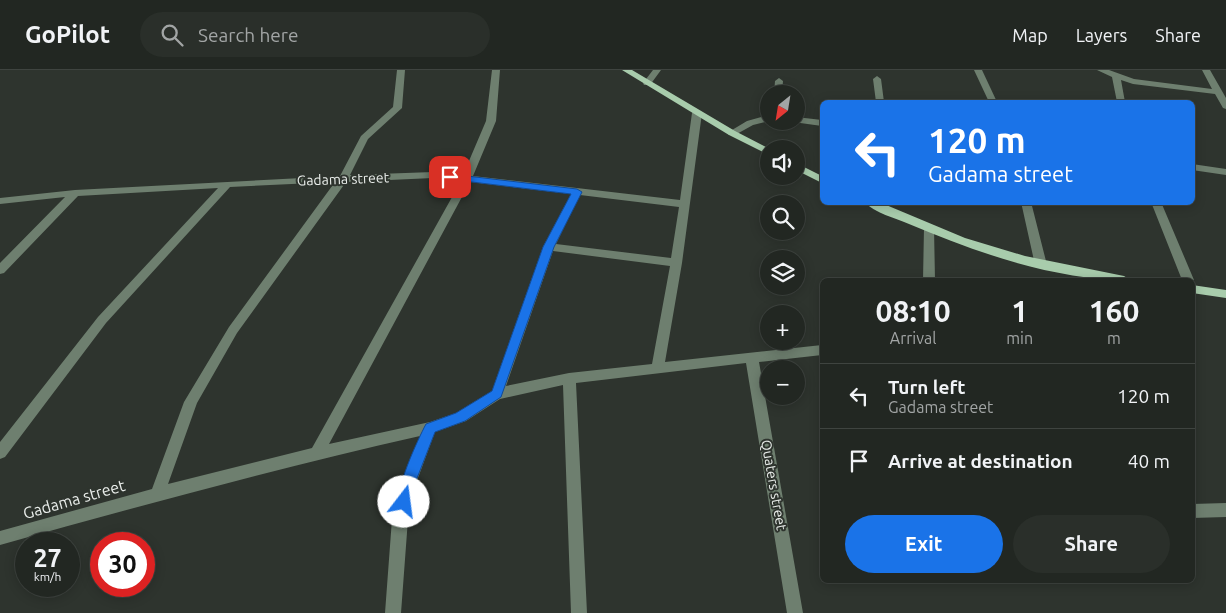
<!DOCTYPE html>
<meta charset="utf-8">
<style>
:root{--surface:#222722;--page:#2a2f2a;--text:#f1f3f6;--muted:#a2a5a5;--line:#3f4440;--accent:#1a73e8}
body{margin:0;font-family:Ubuntu,sans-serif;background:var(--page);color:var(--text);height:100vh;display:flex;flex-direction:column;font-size:19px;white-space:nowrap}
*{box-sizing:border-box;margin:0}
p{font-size:16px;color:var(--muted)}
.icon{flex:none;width:28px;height:28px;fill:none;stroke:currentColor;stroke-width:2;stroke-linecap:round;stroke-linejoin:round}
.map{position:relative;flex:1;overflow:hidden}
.details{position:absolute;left:820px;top:208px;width:375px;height:305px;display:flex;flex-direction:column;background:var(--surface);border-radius:8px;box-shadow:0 2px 12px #0003,0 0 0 1px var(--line)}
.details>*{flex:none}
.banner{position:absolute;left:820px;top:30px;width:375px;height:105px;border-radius:8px;box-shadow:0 2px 12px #0003,0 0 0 1px var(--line);background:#1a73e8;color:#fff;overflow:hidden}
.needle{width:32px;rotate:210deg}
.fabs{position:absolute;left:760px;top:15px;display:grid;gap:10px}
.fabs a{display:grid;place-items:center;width:45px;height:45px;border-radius:50%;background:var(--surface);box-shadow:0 2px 12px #0003,0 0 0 1px var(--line);font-size:25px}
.speed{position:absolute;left:15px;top:462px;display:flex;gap:10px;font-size:25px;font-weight:700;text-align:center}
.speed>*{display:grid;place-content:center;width:65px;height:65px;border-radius:50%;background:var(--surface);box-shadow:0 2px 12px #0003,0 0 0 1px var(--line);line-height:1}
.speed small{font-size:12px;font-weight:400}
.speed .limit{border:8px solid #d22;background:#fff;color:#111}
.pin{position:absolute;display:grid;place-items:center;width:42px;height:42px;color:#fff;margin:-21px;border-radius:10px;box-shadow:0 2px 8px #0006}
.me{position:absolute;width:55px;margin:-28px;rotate:15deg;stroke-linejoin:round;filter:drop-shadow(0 0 4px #0008)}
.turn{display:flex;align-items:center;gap:18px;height:105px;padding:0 25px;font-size:22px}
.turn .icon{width:65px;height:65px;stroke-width:2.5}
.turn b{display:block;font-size:35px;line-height:42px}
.eta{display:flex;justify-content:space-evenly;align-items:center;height:85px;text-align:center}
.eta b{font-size:30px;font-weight:700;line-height:35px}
.action{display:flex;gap:10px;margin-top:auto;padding:10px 25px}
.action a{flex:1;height:58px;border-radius:30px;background:var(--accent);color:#fff;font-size:20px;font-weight:700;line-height:58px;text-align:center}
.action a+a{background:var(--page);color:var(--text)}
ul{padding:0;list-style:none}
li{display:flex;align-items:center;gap:15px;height:65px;padding:0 25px;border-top:1px solid var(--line)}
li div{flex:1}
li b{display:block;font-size:19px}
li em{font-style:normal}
header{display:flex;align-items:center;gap:30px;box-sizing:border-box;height:70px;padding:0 25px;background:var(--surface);border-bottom:1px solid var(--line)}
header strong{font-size:24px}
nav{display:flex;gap:28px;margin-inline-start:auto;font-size:18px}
.search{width:350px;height:45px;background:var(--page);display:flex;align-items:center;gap:12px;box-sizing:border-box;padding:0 18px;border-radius:28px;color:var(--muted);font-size:19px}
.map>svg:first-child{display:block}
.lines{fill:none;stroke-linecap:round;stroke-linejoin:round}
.minor{fill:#6e7f6f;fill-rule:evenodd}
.major{fill:#a8ccac;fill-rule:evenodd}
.route{fill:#1a73e8;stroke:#114b97}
.labels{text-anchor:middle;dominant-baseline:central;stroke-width:4;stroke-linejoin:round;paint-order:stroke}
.street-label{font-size:14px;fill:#eaeeeb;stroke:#2e342e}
.near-street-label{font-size:16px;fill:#eaeeeb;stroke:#2e342e}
</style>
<header>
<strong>GoPilot</strong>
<div class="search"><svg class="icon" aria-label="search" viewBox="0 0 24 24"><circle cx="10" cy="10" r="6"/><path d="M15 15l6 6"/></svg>Search here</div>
<nav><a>Map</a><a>Layers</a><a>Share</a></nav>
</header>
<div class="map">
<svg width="1226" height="543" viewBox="0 0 1226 543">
<rect width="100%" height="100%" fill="#2e342e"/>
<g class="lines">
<path class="minor" d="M397,0H405L402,38L368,69L350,105L433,102L463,105L486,51L492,0H500L496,51L473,106L680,130L692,43L697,40L700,41L702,43L682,193L665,292L822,275V285L759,292L803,543H787L746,293L576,313L587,543H571L563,315L500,329L466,351L435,362L415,416L408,449L401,543H385L392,449L401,416L420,366C279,398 139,436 0,475V461L152,419L184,332L229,257L335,112L230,117L106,253L5,387L0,389V372L98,247L218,118L78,126L4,203L0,204V193L65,127L0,134V128L75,120L340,106L361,66L393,37ZM433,108L461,111L312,378L168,414L197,333L237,263L346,112ZM470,112L571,124L543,177L492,321L456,343L430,352L329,374ZM580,125L679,137L671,188L556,174ZM553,181L670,196L652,294L569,303L506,316Z
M653,0H661L650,15H644L643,13Z
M974,0H982L997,32H989Z
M1097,0H1109L1134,9L1212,19L1202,0H1210L1226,28V39L1223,38L1215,24L1133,14L1121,10L1125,32H1117L1112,7Z
M877,6L881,9L884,32H876L873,9Z
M779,8L783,11L782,24H774L775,11Z
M769,45V51L753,55L735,65H729L727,63L747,51Z
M796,47L822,50V56L793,52L796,51Z
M1192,94L1226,99V105L1192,100Z
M1021,132H1031L1047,195L1045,198H1037L1035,195Z
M1151,132H1161L1194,210L1192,212V210H1182Z
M929,154L934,158L935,210H923L924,158Z
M1226,433V447L1192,448V434Z"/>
<path class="major" d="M622,0H632L735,61L770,79L769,85L729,65Z
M796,93L822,106V113L796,100Z
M864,132H879L965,168L1025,186L1124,206L1130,210C1054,210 978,183 909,154C895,148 875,143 864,132Z
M1192,215L1226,220V228L1192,223Z"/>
</g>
<path class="route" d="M450,104L577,119L582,122L554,177L501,327L465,351L435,362L414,416L409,437L404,439L399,437C393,423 418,369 426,354L456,343L492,321L543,177L571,124L447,109L446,107Z"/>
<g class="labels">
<g class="street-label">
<text transform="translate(343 109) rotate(-2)">Gadama street</text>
<text transform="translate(774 415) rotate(80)">Quaters street</text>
</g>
<g class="near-street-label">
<text transform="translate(74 429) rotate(-16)">Gadama street</text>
</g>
</g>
</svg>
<div class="fabs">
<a><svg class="needle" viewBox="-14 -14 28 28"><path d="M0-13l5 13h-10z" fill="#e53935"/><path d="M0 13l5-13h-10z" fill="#a2a5a5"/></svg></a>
<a><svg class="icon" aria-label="sound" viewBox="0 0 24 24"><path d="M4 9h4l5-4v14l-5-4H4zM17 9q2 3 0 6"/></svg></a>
<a><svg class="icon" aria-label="search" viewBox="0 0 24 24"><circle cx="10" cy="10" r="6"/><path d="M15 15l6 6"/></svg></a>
<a><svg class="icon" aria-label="layers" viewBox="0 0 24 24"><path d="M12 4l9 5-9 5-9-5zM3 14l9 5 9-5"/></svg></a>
<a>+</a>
<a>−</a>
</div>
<div class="speed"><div>27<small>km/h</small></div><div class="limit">30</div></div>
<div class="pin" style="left:450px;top:107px;background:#d93025"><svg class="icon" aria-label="arrive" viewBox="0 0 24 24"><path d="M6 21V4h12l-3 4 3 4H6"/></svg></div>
<svg class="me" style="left:404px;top:432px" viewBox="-20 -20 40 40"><circle r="19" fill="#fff"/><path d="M0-13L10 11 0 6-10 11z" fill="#1a73e8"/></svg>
<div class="banner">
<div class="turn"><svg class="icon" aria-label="left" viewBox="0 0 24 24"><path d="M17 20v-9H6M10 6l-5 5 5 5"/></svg><div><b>120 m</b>Gadama street</div></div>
</div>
<section class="details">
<div class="eta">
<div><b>08:10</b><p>Arrival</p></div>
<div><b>1</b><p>min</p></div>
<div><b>160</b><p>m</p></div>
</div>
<ul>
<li><svg class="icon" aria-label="left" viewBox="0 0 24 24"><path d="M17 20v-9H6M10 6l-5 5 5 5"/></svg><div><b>Turn left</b><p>Gadama street</p></div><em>120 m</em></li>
<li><svg class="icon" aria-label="arrive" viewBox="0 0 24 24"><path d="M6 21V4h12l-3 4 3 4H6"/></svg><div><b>Arrive at destination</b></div><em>40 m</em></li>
</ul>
<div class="action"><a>Exit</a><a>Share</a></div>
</section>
</div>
